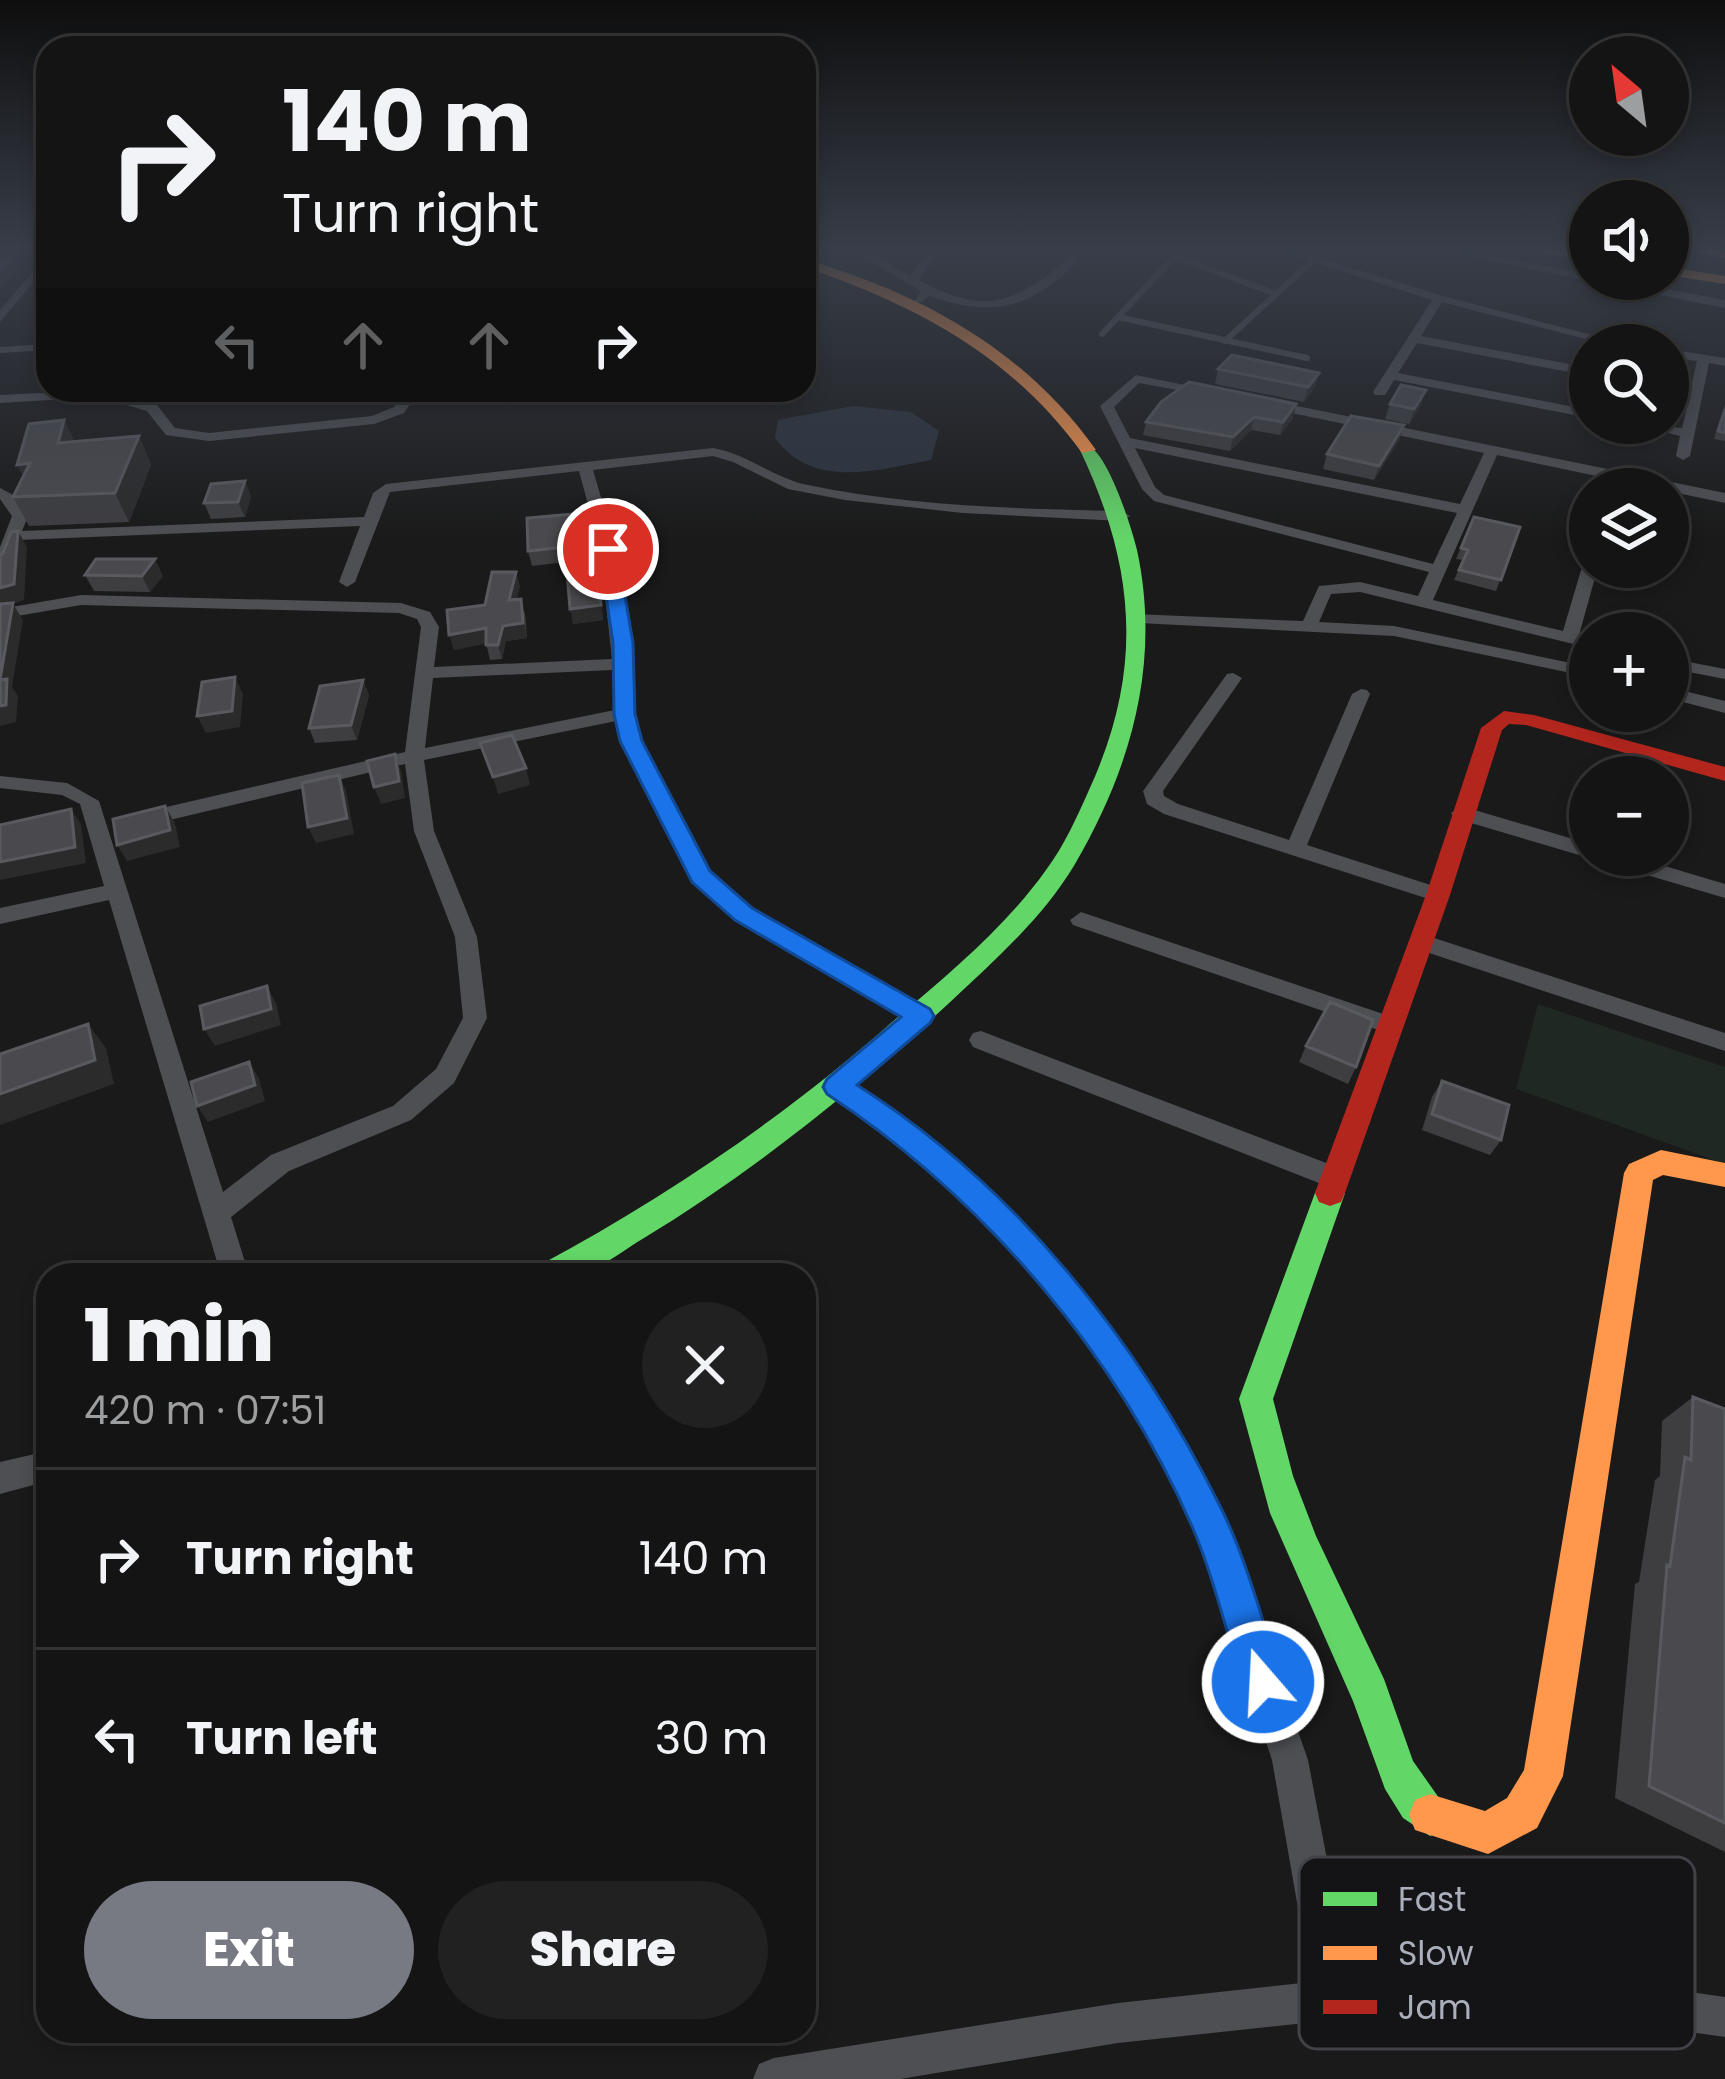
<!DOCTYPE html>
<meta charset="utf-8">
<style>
:root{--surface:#141414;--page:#212122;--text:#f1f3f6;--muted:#9d9ea0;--line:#333334;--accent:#787a83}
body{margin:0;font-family:Poppins,sans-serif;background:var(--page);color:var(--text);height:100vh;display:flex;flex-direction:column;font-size:45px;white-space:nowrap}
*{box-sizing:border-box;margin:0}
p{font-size:39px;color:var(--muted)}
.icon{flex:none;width:66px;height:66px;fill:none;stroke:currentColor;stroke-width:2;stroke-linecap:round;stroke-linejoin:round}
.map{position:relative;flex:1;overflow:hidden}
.details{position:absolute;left:36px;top:1263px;width:780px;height:780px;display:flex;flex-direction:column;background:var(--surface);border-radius:36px;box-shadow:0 6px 18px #0003,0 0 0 3px var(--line)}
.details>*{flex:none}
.top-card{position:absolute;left:36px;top:36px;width:780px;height:366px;border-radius:36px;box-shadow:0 6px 18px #0003,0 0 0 3px var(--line);background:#141414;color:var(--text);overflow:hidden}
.needle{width:78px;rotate:331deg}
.tools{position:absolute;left:1569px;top:36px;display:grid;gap:24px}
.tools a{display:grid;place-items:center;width:120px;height:120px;border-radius:50%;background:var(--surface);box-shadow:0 6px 18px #0003,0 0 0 3px var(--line);font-size:60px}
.pin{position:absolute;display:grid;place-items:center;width:102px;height:102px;color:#fff;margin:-51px;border:6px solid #fff;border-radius:50%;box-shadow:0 3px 12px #0007}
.me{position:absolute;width:132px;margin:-66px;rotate:341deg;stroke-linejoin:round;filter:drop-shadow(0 0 9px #0008)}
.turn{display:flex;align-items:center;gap:42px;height:252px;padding:0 48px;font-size:54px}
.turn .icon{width:156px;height:156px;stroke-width:2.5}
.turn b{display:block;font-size:84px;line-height:102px}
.lanes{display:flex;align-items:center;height:114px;padding:0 48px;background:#0003;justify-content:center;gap:60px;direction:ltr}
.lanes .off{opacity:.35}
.round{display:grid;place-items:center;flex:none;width:126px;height:126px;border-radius:63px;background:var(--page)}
.headline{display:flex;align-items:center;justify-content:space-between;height:204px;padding:0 48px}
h1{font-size:72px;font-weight:800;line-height:90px}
.primary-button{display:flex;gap:24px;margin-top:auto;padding:24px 48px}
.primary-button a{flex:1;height:138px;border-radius:72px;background:var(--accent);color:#fff;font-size:48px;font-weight:800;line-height:138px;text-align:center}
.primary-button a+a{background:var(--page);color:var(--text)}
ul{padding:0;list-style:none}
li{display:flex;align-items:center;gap:36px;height:180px;padding:0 48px;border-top:3px solid var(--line)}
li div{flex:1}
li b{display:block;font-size:45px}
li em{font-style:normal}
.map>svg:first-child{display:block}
.green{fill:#1f2822}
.water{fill:#2c333d}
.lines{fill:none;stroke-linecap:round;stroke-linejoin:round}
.lane{stroke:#4e4f53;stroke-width:6}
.street{fill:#4e4f53;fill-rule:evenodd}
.fast{fill:#63d668;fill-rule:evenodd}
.slow{fill:#ff974d;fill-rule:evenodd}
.jam{fill:#b3261e;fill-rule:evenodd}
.wall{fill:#3e3e41}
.shaded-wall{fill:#2b2b2c}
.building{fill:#4a4a4e;stroke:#595a5f;stroke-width:3}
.route{fill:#1a73e8;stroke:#114b97;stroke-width:3}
.key{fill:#141416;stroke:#414248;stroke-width:3}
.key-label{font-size:33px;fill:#abaebb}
</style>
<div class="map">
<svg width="1725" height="2079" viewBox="0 0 1725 2079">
<rect width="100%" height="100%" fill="#1a1a1a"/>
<path class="green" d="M1538,1004L1725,1067V1164L1516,1089Z"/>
<path class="water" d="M853,406L911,412L939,431L931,460C876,470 813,490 775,438L778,420Z"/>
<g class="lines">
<path class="lane" d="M1156,249L1276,294
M1118,317L1307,358
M1102,334L1175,256
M1225,341L1312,261
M0,350L48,347"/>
<path class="street" d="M849,249H863L910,276L930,249H941L919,280C982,315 1014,305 1067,259L1068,249H1078L1079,260C1030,309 994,318 929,296L922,302H914L921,291Z
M1273,249H1291L1443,296L1630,345H1609L1442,302L1421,336L1590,368V376L1417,343L1398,373L1590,410V418L1394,380L1385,395H1375L1373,392L1432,300Z
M1433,249H1458L1590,275V279H1612L1725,300V308Z
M48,254V264L0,322V310Z
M1668,349L1725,358V366L1709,363L1690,456L1683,460L1676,456L1680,436L1629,423L1682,428L1690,395L1668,390V382L1691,387L1697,361L1668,357Z
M1136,375L1218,392L1211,396L1139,383L1114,407L1130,438L1460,504L1484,453L1258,406L1256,403L1263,399L1725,493V503L1497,455L1433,600L1563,631L1582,567L1590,562V567H1598L1579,635L1590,638V648L1360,592L1331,594L1319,622L1394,626L1590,667V677L1394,636L1139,623L1133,622V614L1303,621L1319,586L1360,582L1418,596L1429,572L1154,501L1142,489L1100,406ZM1135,448L1457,513L1433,564L1164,495L1155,487Z
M103,390L157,405L175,428L209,433L372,416L394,407L405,390H419L404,413L374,424L209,441L166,435L147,411L99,397L0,403V395Z
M713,448C747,454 774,478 808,485C910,506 1017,509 1122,511L1130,516L1122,521L963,513L845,500L788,489L733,462L713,456L593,470L616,549L633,664V714L641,741L708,872L751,909L928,1010L932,1016L928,1022H912L735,919L692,881L621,741L616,721L424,760L434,831L477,937L487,1018L454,1083L411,1120L289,1171L231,1217L249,1275H221L109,900L0,924V908L104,886L80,804L62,795L0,788V776L67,783L99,801L223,1192L271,1155L393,1106L436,1069L463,1018L455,937L414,831L405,764L136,828L126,821L136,814L405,752L421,627L417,619L399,613L81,605L0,619V609L81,595L401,603L430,612L439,627L434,667L612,659L600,549L579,471L390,492L355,582L347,587L339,582L360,526L18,540L8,568L0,573V547L12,516L0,499V488L15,496L28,516L22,531L364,517L373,493L386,484ZM612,670L615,710L425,748L433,678Z
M1668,658L1725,669V679L1668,668Z
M1233,673L1242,678L1163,791L1164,796L1178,804L1289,840L1352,694L1361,689L1367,690L1370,694L1307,845L1446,890L1449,895L1446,900L1438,902L1164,814L1147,804L1143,791L1146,787L1227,674Z
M1668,687L1725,701V713L1668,698Z
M1461,806L1590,844V855H1628L1725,884V898L1454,818L1451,813Z
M1081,912L1398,1019L1402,1025L1390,1034L1073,925L1070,920Z
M1422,934L1725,1033V1051L1414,948L1411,942Z
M981,1031L1342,1169L1346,1177L1342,1185L1333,1188L1324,1185L973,1047L969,1040L973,1033Z
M837,1077L905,1118L972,1174L1078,1286L1159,1396L1226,1525L1308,1760L1350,1980L1570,1975L1725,1997V2037L1570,2015L1334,2020L1118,2043L900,2079H753L759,2064L774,2058L1118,2003L1311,1982L1272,1760L1196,1531L1137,1416L1058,1304L954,1190L887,1132L828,1094L825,1087L828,1080Z
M48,1451V1481L0,1494V1462Z"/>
<path class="fast" d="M1088,445C1109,456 1131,526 1137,550C1161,662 1132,766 1075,864C1043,918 993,962 947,1005C853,1091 753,1172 644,1238C625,1249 602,1268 581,1274C568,1278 549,1275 535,1275L540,1265C666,1197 783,1118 891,1023C945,977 1004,929 1046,870C1064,846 1077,817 1089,790C1144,670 1136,568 1080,450Z
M1330,1180L1341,1184L1345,1193L1273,1399L1293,1476L1316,1536L1384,1679L1413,1761L1451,1815L1445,1830L1430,1836L1403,1818L1385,1789L1353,1701L1270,1513L1239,1399L1315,1193L1319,1184Z"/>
<path class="slow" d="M1539,249L1590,253V261L1545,253Z
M1687,249L1725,250V258Z
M804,259C921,293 1025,350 1096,450L1082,453C1012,356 916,305 804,267Z
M1668,267L1725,276V284L1668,275Z
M1661,1150L1725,1163V1187L1663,1175L1653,1180L1563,1776L1537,1828L1488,1854L1415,1830L1409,1815L1415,1800L1430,1794L1485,1811L1507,1798L1524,1770L1624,1173L1629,1164Z"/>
<path class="jam" d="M1504,711L1534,715L1725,767V781L1526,725L1509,724L1502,730L1450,895L1345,1193L1341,1202L1330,1206L1319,1202L1315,1193L1426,895L1481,728Z"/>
</g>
<path class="wall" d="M1218,369L1319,373L1315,387L1304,402L1215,384Z
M1161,402L1293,418L1280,435L1251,430L1230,451L1143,435L1146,422Z
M1390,404L1421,405L1409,424L1385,419Z
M1725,404V441L1714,439Z
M1404,425L1399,440L1374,480L1323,469L1327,454Z
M139,436L151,465L129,522L29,526L13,497L75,442Z
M245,481L251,497L245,517L211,519L204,503Z
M1474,517L1520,527L1496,591L1454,580L1463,560L1456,559Z
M587,528L596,550L603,620L573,624L566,562L532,566L528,551Z
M85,575L163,576L150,592L94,591Z
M520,586L516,599L525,613L527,638L506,641L502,659L490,660L486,643L454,650Z
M363,680L369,695L357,740L315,743L309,728Z
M1306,1046L1356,1067L1348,1084L1299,1062Z
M1442,1081L1501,1140L1490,1155L1422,1130L1432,1097Z
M1693,1397L1725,1409V1852L1615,1798L1635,1584L1639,1582L1655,1480L1660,1476L1662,1421Z"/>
<path class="shaded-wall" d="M11,259L17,271L0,290V271Z
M1319,373L1315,387L1304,402L1308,387Z
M1426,390L1421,405L1409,424L1414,409Z
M1296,404L1293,418L1280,435L1283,422Z
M1254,417L1251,430L1230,451L1233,437Z
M64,420L78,448L58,443Z
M1404,425L1399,440L1374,480L1379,466Z
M139,436L151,465L129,522L115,493Z
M30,463L32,493L17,465Z
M245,481L251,497L245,517L238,502Z
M18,531L27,547L24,600L13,604L23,620L12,687L18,696L16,722L0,726V588Z
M593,535L603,620L573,624L570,609Z
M155,559L163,576L150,592L142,576Z
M516,572L520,586L513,615L509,600Z
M521,599L527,638L506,641L502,659L498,645L503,626Z
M486,628L490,643L454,650L449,635Z
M235,677L243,694L240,727L206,733L197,716Z
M363,680L369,695L357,740L351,725Z
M395,754L401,771L405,798L381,804L374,787Z
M526,768L530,785L498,794L493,777Z
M339,775L346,791L354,834L316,843L308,827Z
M165,806L175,823L180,847L127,861L117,845Z
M71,809L81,824L86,863L0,880V862Z
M267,986L276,1003L281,1025L215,1046L204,1029Z
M88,1024L106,1048L114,1084L0,1125V1094Z
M249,1062L259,1078L265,1101L208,1122L197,1106Z"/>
<path class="building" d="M0,259H11L0,271Z
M1232,355L1319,373L1308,387L1218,369Z
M1189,382L1296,404L1283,422L1254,417L1233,437L1146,422L1161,402Z
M1401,385L1426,390L1414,409L1390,404Z
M1725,409V433L1718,431Z
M1351,416L1404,425L1379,466L1327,454Z
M64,420L58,443L139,436L115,493L13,497L30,463L17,465L29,424Z
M245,481L238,502L204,503L211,484Z
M585,513L586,528H591L593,535L601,605L570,609L565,547L528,551L527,518Z
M1474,517L1520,527L1501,580L1459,570L1468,550L1461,548Z
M18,531L14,584L0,588V555L3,553L11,532Z
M96,559H155L142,576L85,575Z
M492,572H516L509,600L521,599L523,623L503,626L498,645H486V628L449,635L447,610L485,605Z
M13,603L0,680V604Z
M235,677L232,711L197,716L202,682Z
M7,679L6,705L0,706V680Z
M363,680L351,725L309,728L320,686Z
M512,735L526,768L493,777L480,743Z
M395,754L399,781L374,787L367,761Z
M339,775L347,818L308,827L302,783Z
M165,806L170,830L117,845L113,819Z
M71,809L75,847L0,862V825Z
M267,986L271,1009L204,1029L200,1006Z
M1330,1002L1373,1020L1356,1067L1306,1046Z
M88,1024L95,1060L0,1094V1054Z
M249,1062L255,1085L197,1106L191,1082Z
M1442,1081L1509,1105L1501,1140L1432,1114Z
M1693,1397L1725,1409V1823L1649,1786L1667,1565L1670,1566L1685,1457L1691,1460Z"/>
<linearGradient id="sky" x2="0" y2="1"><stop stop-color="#0e0e0e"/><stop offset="0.46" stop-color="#383e49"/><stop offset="1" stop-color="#383e49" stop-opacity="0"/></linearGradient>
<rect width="1725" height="541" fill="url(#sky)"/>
<path class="route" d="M608,544L617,549L633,643L635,714L642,741L710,871L752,908L930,1009L934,1016L930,1023L857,1085C1016,1186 1139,1342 1222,1510C1248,1563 1263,1625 1283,1682L1277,1696L1263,1702L1249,1696C1227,1642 1217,1584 1194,1531C1119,1357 984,1198 827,1094L823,1087L827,1079L901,1017L735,920L692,882L620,741L614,714L613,643L599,549Z"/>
<rect x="1299" y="1857" width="396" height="192" rx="18" class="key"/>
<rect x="1323" y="1892" width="54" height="14" fill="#63d668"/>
<rect x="1323" y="1946" width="54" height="14" fill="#ff974d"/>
<rect x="1323" y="2000" width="54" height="14" fill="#b3261e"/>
<g class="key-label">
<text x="1398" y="1911">Fast</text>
<text x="1398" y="1965">Slow</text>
<text x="1398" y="2019">Jam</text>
</g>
</svg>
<div class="tools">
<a><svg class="needle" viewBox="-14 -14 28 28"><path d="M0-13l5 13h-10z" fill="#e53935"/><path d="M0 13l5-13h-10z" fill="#9d9ea0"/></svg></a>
<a><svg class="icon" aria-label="sound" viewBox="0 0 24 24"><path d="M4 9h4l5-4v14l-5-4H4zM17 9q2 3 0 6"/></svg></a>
<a><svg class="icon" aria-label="search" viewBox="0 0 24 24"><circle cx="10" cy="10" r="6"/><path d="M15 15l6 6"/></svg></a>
<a><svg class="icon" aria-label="layers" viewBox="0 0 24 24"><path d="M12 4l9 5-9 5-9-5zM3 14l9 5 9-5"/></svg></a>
<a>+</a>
<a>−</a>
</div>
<div class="pin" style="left:608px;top:549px;background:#d93025"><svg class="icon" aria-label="arrive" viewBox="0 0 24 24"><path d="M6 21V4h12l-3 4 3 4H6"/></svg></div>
<svg class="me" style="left:1263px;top:1682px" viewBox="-20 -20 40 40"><circle r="17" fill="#1a73e8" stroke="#fff" stroke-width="3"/><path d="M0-11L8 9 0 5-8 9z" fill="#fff"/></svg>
<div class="top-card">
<div class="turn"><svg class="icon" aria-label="right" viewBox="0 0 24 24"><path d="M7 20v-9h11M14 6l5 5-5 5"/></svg><div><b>140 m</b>Turn right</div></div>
<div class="lanes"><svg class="icon off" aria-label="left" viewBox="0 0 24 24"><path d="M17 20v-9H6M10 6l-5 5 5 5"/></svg><svg class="icon off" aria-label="ahead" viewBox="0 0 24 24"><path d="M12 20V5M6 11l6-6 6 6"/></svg><svg class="icon off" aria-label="ahead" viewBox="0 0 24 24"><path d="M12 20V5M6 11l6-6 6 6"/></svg><svg class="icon" aria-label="right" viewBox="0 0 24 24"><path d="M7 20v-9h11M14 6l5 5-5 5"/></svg></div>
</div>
<section class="details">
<div class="headline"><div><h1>1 min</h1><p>420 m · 07:51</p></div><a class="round"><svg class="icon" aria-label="close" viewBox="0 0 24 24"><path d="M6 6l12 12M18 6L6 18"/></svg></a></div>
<ul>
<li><svg class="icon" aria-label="right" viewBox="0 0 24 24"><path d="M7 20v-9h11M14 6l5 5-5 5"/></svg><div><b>Turn right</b></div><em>140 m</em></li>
<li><svg class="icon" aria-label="left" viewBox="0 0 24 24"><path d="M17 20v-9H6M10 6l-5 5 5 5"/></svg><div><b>Turn left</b></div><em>30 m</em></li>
</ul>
<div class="primary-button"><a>Exit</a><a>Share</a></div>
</section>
</div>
